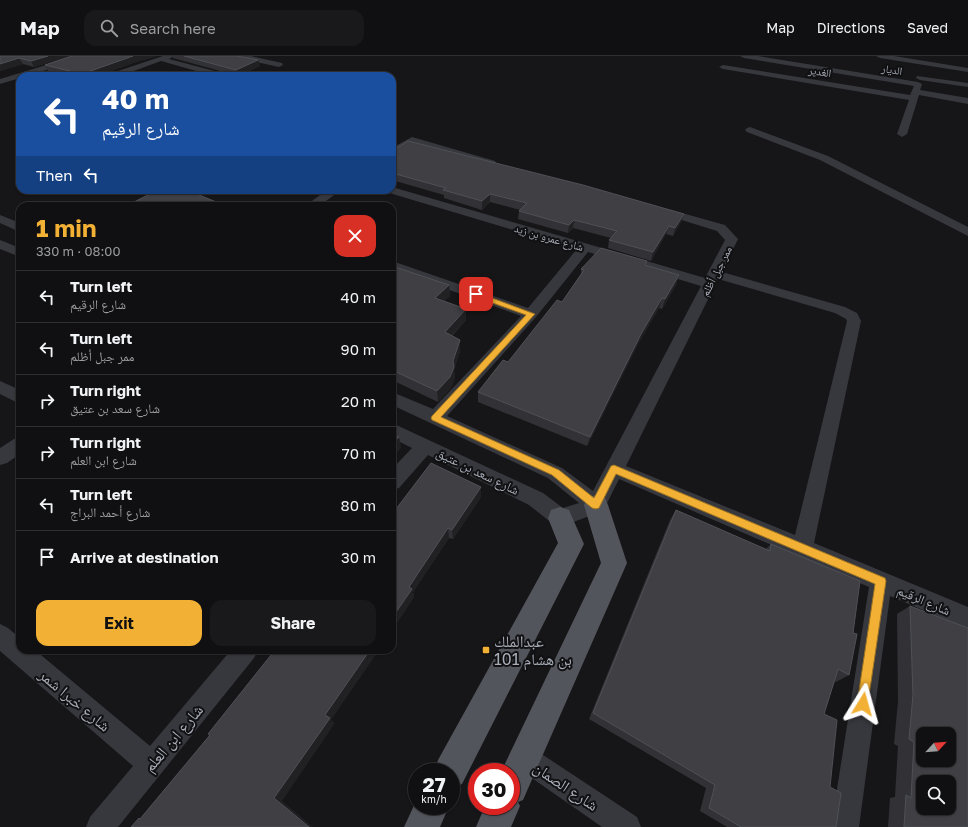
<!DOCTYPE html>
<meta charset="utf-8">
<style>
:root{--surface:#101012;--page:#19191b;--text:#f1f3f6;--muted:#9c9d9f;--line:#303032;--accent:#f2b134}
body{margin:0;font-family:"Golos Text","Noto Naskh Arabic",sans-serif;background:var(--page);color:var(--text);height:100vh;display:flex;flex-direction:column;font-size:15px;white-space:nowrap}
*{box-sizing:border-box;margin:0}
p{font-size:13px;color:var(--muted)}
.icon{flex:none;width:22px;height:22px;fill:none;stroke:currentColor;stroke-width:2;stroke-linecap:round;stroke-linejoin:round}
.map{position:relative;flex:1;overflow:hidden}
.panel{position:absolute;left:16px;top:146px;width:380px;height:452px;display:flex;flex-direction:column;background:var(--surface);border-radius:12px;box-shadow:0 1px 3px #0004,0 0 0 1px var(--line)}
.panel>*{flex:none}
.hud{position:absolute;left:16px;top:16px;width:380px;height:122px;border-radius:12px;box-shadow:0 1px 3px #0004,0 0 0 1px var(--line);background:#1a4fa0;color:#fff;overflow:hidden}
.needle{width:26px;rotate:64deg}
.fabs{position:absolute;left:916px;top:671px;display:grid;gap:8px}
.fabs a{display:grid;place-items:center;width:40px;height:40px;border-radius:8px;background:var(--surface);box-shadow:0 1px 3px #0004,0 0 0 1px var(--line);font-size:20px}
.speed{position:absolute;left:408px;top:707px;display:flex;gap:8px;font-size:20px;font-weight:700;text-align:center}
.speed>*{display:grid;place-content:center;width:52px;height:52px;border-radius:50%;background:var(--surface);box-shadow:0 1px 3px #0004,0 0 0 1px var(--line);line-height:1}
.speed small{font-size:10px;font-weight:400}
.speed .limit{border:6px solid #d22;background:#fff;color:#111}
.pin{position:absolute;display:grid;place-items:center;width:34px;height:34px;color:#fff;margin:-17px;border-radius:8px;box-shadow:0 2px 6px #0006}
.me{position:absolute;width:44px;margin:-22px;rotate:8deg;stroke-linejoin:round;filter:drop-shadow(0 0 3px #0008)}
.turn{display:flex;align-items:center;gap:14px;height:84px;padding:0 20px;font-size:18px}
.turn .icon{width:52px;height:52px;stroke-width:2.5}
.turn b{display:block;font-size:28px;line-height:34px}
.then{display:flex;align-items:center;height:38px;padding:0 20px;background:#0003;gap:8px;font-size:15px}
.round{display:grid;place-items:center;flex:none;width:42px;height:42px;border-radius:12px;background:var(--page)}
.headline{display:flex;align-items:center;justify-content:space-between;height:68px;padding:0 20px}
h1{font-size:24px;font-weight:700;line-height:30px;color:var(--accent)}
.action{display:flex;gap:8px;margin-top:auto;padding:8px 20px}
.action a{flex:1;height:46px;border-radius:12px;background:var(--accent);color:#111;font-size:16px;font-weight:700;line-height:46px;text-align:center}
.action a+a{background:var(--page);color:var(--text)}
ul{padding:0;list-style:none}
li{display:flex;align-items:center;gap:12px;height:52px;padding:0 20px;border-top:1px solid var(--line)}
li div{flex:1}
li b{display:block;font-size:15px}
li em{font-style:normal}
header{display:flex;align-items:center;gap:24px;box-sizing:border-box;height:56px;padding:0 20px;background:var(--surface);border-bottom:1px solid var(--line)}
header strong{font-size:19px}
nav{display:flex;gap:22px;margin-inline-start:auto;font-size:14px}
.search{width:280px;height:36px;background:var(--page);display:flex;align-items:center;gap:10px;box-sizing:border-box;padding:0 14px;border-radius:12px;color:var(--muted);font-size:15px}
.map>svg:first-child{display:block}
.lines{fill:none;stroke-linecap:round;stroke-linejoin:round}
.minor{fill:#37383d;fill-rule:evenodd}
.major{fill:#53555c;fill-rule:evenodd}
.wall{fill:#323236}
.shaded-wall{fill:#212124}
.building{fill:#3f3f44;stroke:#4f5156;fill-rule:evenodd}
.route{fill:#f2b134;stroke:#9d7322}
.poi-dot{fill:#f2b134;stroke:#111113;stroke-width:1.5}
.labels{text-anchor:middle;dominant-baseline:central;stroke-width:4;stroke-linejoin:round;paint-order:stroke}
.far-street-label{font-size:11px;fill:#a8adb8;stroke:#111113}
.street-label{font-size:13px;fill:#a8adb8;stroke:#111113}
.near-poi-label{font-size:16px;fill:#a8adb8;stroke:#111113;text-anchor:start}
.near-street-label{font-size:16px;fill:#a8adb8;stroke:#111113}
</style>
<header>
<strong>Map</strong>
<div class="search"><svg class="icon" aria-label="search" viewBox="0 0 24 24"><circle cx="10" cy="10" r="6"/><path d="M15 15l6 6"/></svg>Search here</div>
<nav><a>Map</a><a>Directions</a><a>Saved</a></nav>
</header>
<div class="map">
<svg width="968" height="771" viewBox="0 0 968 771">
<rect width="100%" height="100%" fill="#161618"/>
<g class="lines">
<path class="minor" d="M76,0H88L28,20H20V22L0,28V23Z
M163,0H174L169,3L226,18L227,20H214L161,5L120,20H108L109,18Z
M238,0H251L282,7L283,9L279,11L239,2Z
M740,0H758L918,26L922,28L920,34L968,42V48L919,39L907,78L902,81L897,78L909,44L723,13L719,11L723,9L910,39L914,30L744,2Z
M876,0H894L968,12V16L880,2Z
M917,20L968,27V31L920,24L916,22Z
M750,71L828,100L968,171V180L820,104L747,76L745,74L747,72Z
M412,81L495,105L496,107L491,110L413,87L392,99V92Z
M392,131L705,222L725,184L717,175L656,156L654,154L656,152H664L725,169L738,183L722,216L845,251L857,257L861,265L814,487L968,551V573L890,540L859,771H831L869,531L619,423L603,455L560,471L553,468L529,449L428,399L399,432L392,434V413L412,392L392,382V367L543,437L563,452L579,447L548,422L392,349V336L433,353L521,260L392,213V205L528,252L577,193L386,136L384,134H392ZM588,196L701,230L593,435L562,412L447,360L536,261ZM718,223L835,257L846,263L847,265L795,479L626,410Z
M327,134H341L319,150H305Z
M0,159L20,167V176L0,167Z
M0,184L20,192V201L0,193Z
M0,325L20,334V348L0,338Z
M20,381V398L7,407L0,409V392L14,383Z
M0,568L8,572L20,582V594H35L150,690L231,594H258L254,602L118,771H86L90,761L133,710L0,595Z
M525,689L534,693L637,761L641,771H602L516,711L512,702L516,693Z"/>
<path class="major" d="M596,439L605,442L608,449L627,507L523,744L518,746L520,750L511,771H476L485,750H511V716H501L601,507L584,449L587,442Z
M560,451L569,454L584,488L462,728L451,732V716H434L438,704L558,487L548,462L551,454Z
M417,743V750H449L440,771H404Z"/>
</g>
<path class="wall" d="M0,0H71L34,11L23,8L0,15Z
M72,0H157L136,6L97,20H69L48,15L45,9Z
M172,0H237L260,10L238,20L173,2Z
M392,95L684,158L681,166L673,180L666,178L651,205L608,192L609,184L611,182L573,172L568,177L518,163L519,155L520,154L490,146L482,154L444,142V139L392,124Z
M647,205L646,209L679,219L676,229L662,253L659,252L638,288L587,390L478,346V336L508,306L562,246L581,218V213Z
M392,210L449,229L450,240L444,245L466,264L452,280L460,284V295L454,314L455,322L451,332L438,346L392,324Z
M481,431V441L453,483L449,482L413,536L414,541L392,574L396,453Z
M676,454L766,493L771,488L853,577L849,619L836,626L835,625L824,658L830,731L836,771H727L700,755L706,732L589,663L670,464Z
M910,550L968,771H888L890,742L895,741L898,690L894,688L898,645L897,558Z"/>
<path class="shaded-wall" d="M48,0H71L34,11L31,5Z
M133,0H157L136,6L97,20H83L82,18Z
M19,2L23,8L0,15V8Z
M258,4L260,10L238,20L236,14Z
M490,138V146L482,154V145Z
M684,158L681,166L673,180L675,172Z
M574,164L573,172L568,177L569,169Z
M669,170L666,178L651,205L653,196Z
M679,219L676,229L662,253L665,243Z
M449,229L450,240L436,253L435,242Z
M662,242L659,252L638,288L587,390L590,381L641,278Z
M466,253V264L445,286V276Z
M460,284V295L454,314L455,322L451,332L438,346L437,335L453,305Z
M399,381L401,392L392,402V388Z
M481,431V441L453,483L452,474Z
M448,472L449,482L413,536L414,541L392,574V562L409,531Z
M370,594H379L331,664L335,667L282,745L313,771H309L274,742L325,659Z"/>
<path class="building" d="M0,0H48L31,5L19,2L0,8Z
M72,0H133L82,18L45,9Z
M184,0H237L258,4L236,14Z
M408,85L583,129L684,158L675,172L669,170L653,196L609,184L617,175L574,164L569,169L519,155L527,147L490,138L482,145L443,134L446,132L392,117V95Z
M158,134H187L226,150H126Z
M601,192L647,205L645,209L679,219L665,243L662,242L641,278L590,381L478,336L503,304L508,306L557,244L562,246L584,214L581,213Z
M392,210L449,229L435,242L466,253L445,276L460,284L453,305L454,311L450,321L437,335L392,314Z
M392,377L399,381L392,388Z
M431,407L481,431L452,474L448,472L409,531L412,533L392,562V451L396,453Z
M676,454L770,495L771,488L860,525L853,577L857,578L849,619L838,613L824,658L837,664L830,731L841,737L836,771H741L709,752L715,729L593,657Z
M910,550L968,572V771H904L906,739L911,742L914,686L909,683L913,639ZM923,678H949V704H923ZM923,726H949V752H923Z
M275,594H370L325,659L330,662L274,742L309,771H131L139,762L140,763L210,679L208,678Z"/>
<path class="route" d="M476,236L535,258L441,361L559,414L594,442L611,410L614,409L885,522L886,525L867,653L863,655L859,653L857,648L875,528L616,418L599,452L596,453L592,452L552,419L432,364L431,362L432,360L526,259L473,240V237Z"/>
<rect class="poi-dot" x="482" y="590" width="8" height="8" rx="2"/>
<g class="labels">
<g class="far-street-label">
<text transform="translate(892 13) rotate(9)">الديار</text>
<text transform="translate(820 15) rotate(9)">الغدير</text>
<text transform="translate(549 181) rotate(16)">شارع عمرو بن زيد</text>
<text transform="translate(716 215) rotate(-63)">ممر جبل أظلم</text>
</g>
<g class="street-label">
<text transform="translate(478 415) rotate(26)">شارع سعد بن عتيق</text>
<text transform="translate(924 544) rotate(23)">شارع الرقيم</text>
</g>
<g class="near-poi-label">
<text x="494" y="585">عبدالملك<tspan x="494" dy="18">بن هشام 101</tspan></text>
</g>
<g class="near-street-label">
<text transform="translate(75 644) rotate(40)">شارع خبرا شمر</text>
<text transform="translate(173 682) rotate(-50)">شارع ابن العلم</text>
<text transform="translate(566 730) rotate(34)">شارع الصمان</text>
</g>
</g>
</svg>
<div class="fabs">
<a><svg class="needle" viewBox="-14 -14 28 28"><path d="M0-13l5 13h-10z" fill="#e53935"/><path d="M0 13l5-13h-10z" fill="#9c9d9f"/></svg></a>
<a><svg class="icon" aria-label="search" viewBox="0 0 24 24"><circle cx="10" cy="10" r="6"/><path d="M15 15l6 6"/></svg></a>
</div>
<div class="speed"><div>27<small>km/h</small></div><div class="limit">30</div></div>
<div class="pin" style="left:476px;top:238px;background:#d93025"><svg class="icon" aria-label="arrive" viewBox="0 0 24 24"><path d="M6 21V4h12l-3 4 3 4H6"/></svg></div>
<svg class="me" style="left:863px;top:648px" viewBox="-20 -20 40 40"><path d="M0-17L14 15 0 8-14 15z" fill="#f2b134" stroke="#fff" stroke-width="4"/></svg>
<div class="hud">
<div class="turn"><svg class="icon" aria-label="left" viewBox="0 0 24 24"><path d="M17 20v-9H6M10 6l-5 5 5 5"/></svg><div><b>40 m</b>شارع الرقيم</div></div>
<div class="then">Then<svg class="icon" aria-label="left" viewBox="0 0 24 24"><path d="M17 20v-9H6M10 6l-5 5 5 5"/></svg></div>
</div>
<section class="panel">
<div class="headline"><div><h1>1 min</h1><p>330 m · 08:00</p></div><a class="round" style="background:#d93025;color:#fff"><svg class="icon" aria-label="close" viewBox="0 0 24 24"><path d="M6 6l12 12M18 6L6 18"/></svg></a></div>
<ul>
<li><svg class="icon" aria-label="left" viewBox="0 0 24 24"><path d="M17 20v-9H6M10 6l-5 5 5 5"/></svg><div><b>Turn left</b><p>شارع الرقيم</p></div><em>40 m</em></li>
<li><svg class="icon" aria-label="left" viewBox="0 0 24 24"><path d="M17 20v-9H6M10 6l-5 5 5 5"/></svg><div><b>Turn left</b><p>ممر جبل أظلم</p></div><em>90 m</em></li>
<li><svg class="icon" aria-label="right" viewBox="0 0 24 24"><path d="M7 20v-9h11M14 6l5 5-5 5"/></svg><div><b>Turn right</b><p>شارع سعد بن عتيق</p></div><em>20 m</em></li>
<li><svg class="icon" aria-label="right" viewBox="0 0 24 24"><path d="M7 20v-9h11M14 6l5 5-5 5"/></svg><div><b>Turn right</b><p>شارع ابن العلم</p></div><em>70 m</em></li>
<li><svg class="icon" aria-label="left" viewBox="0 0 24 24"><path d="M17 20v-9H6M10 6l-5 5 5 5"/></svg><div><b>Turn left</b><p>شارع أحمد البراج</p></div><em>80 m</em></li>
<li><svg class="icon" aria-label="arrive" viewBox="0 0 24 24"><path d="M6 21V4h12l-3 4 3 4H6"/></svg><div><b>Arrive at destination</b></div><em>30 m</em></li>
</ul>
<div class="action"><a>Exit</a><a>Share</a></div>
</section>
</div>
